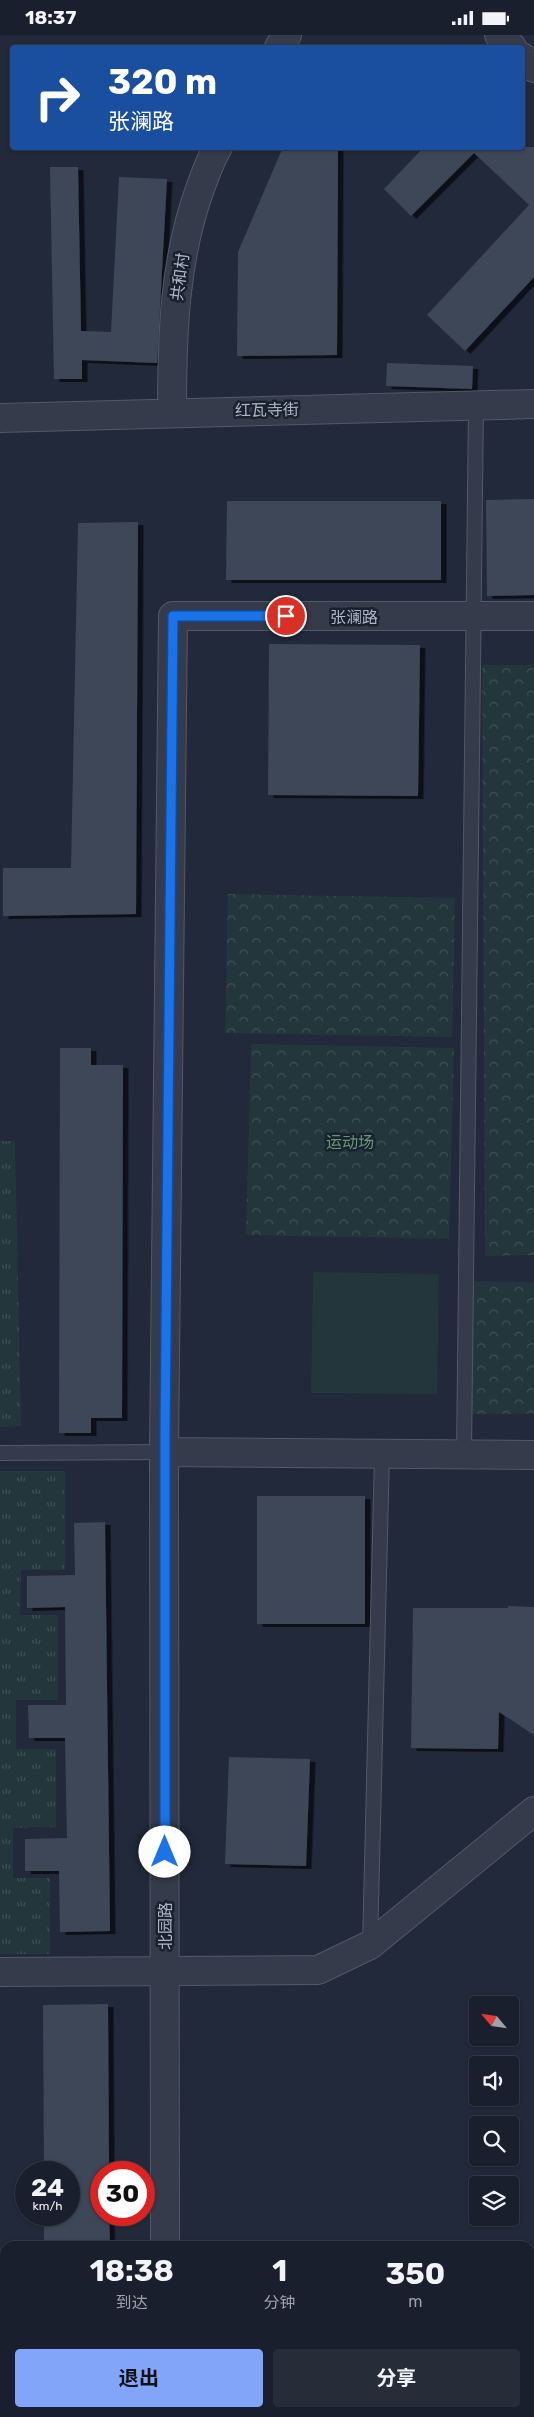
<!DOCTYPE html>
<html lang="zh">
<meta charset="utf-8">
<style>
:root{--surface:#191f2c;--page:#262c38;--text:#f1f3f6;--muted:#9fa2a9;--line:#373d48;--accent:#82a4f9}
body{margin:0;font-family:Rubik,"Noto Sans SC",sans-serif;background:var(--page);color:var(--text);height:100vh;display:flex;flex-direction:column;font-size:19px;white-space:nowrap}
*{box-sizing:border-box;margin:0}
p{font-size:16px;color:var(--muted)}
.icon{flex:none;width:28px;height:28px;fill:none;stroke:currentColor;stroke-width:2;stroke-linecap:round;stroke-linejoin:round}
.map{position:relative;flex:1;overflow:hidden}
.details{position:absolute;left:0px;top:2206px;width:535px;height:176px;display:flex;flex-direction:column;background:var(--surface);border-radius:15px 15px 0 0;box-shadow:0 1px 4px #0004,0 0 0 1px var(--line)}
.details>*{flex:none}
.hud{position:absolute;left:10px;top:10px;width:515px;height:105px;border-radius:5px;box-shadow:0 1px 4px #0004,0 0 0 1px var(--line);background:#1a4fa0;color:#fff;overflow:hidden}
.needle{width:32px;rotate:299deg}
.tools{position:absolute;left:469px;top:1961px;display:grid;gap:10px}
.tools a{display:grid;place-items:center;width:50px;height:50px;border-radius:5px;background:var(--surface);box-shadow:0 1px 4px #0004,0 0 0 1px var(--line);font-size:25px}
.speed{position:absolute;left:15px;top:2126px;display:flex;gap:10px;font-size:25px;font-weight:700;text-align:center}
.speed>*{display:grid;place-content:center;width:65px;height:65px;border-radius:50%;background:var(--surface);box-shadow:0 1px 4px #0004,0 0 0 1px var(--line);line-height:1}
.speed small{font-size:12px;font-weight:400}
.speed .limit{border:8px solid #d22;background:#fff;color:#111}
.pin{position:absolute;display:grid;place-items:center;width:42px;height:42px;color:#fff;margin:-21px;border:2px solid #fff;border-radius:50%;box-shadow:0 1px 5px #0007}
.me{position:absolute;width:55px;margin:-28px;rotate:0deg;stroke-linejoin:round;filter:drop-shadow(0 0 4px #0008)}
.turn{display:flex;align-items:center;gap:18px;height:105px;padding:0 15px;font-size:22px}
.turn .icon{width:65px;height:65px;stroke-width:2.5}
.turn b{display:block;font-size:35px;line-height:42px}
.eta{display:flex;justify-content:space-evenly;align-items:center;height:85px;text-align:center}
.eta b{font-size:30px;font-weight:700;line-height:35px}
.primary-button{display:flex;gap:10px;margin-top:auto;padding:10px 15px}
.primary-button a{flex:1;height:58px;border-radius:5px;background:var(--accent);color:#111;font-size:20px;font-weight:700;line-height:58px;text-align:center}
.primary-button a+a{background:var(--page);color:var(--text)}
.status{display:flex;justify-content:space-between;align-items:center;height:35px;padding:0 25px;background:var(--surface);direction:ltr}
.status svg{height:14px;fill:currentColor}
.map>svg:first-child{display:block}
.grass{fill:url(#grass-tufts)}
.park{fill:url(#park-crowns)}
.pitch{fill:#23363b}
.building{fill:#3d4759;filter:url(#shadow)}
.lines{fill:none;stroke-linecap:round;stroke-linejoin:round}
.service-casing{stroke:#525968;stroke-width:16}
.minor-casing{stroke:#525968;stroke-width:30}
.service{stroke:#353b4a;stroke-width:14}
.minor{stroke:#353b4a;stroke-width:28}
.route-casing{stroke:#114b97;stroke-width:12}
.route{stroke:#1a73e8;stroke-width:9}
.labels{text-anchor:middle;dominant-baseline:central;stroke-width:5;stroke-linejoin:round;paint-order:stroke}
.street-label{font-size:16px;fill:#afb6c6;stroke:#1a212e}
.park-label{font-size:16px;fill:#669776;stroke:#1a212e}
</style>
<div class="status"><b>18:37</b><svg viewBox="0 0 49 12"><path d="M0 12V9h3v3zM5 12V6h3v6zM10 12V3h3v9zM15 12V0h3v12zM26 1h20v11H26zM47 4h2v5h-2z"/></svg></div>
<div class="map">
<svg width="534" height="2382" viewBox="0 0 534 2382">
<defs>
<pattern id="grass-tufts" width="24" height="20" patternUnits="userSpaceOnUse" patternTransform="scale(1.25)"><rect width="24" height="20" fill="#23363b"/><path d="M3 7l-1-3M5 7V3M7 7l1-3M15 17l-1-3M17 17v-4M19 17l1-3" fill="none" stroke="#405156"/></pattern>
<pattern id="park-crowns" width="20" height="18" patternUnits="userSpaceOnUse" patternTransform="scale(1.25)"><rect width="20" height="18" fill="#23363b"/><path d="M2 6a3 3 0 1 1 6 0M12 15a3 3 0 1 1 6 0" fill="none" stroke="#405156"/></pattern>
<filter id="shadow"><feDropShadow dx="5.5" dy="3" stdDeviation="0" flood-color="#0009"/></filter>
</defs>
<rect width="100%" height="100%" fill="#21293a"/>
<path class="grass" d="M0,1106H15L21,1391L0,1392Z
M0,1436H65V1535H21L20,1580H58V1665H16V1714H56V1792L13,1793V1843H50V1919H0Z"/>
<path class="park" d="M482,630H534V1220L485,1221Z
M228,859L455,863L452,1002L225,998Z
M251,1009L454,1013L449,1204L246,1200Z
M458,1246L534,1247V1379H458Z"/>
<path class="pitch" d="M313,1237L439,1239L437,1359L311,1358Z"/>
<path class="building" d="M283,112H338L337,320L237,321L238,217Z
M424,112H534V242L465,316L427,280L529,170L474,118L411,181L384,154Z
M50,132H78L81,296L111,297L119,142L167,144L157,328L82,325V344H54Z
M387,328L473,331L472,354L386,351Z
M534,464V560L487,561L486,465Z
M227,466H441V545H226Z
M138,487L136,879L3,881V833H71L78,488Z
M269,609L420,610L418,761L268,760Z
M60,1013H91V1030H123L122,1383H91V1398H59Z
M257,1461H365V1589H257Z
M105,1487L110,1896L60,1897L59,1836H25V1804L67,1803L65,1703H29L28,1670H66L65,1572L27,1573V1541L75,1540L74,1488Z
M508,1571L534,1572V1700L499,1677L498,1714L411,1713L413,1573H508Z
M229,1722L310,1724L306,1831L225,1829Z
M108,1969L109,2138H101V2180H109L110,2211H44V2180H69V2138H44L43,1970Z"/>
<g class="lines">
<g class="service-casing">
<path id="service" d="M0,1418L164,1417
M464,1418L476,370
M370,1910L382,1419"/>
</g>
<g class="minor-casing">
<path id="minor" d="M499,0L512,12
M279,12L287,0
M522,22L534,33
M172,377C172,300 174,224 201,151C206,138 210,125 218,112
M0,383L534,369
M164,1417L534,1420
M0,1937L318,1935L370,1910L534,1776
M165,2211L164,1417L173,581H534
M0,2334H5
M165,2378V2382"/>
</g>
<use href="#service" class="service"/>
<use href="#minor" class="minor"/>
</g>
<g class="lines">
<g class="route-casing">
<path id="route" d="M165,1817V1398L173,581H286"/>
</g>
<use href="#route" class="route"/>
</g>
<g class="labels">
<g class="street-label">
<text transform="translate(180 242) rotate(-82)">共和村</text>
<text transform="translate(267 375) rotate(-1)">红瓦寺街</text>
<text x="354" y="582">张澜路</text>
<text transform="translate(165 1891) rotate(-90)">北园路</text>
</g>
<g class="park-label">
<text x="350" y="1107">运动场</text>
</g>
</g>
</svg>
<div class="tools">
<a><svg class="needle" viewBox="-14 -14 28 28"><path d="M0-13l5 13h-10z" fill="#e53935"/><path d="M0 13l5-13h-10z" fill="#9fa2a9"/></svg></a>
<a><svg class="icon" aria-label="sound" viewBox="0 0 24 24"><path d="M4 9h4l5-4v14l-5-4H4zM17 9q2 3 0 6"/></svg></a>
<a><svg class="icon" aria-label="search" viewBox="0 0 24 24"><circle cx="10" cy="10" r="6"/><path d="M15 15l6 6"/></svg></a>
<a><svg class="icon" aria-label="layers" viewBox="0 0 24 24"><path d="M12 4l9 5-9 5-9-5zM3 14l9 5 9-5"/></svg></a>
</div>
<div class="speed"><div>24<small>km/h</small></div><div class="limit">30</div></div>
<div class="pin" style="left:286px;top:581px;background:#d93025"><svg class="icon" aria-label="arrive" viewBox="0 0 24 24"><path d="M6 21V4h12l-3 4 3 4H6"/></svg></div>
<svg class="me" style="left:165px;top:1817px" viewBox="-20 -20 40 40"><circle r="19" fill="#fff"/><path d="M0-13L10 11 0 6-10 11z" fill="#1a73e8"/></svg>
<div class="hud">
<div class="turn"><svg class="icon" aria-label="right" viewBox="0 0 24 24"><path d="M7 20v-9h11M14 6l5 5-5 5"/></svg><div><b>320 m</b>张澜路</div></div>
</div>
<section class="details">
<div class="eta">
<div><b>18:38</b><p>到达</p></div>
<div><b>1</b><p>分钟</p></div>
<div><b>350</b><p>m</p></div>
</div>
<div class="primary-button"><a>退出</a><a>分享</a></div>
</section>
</div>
